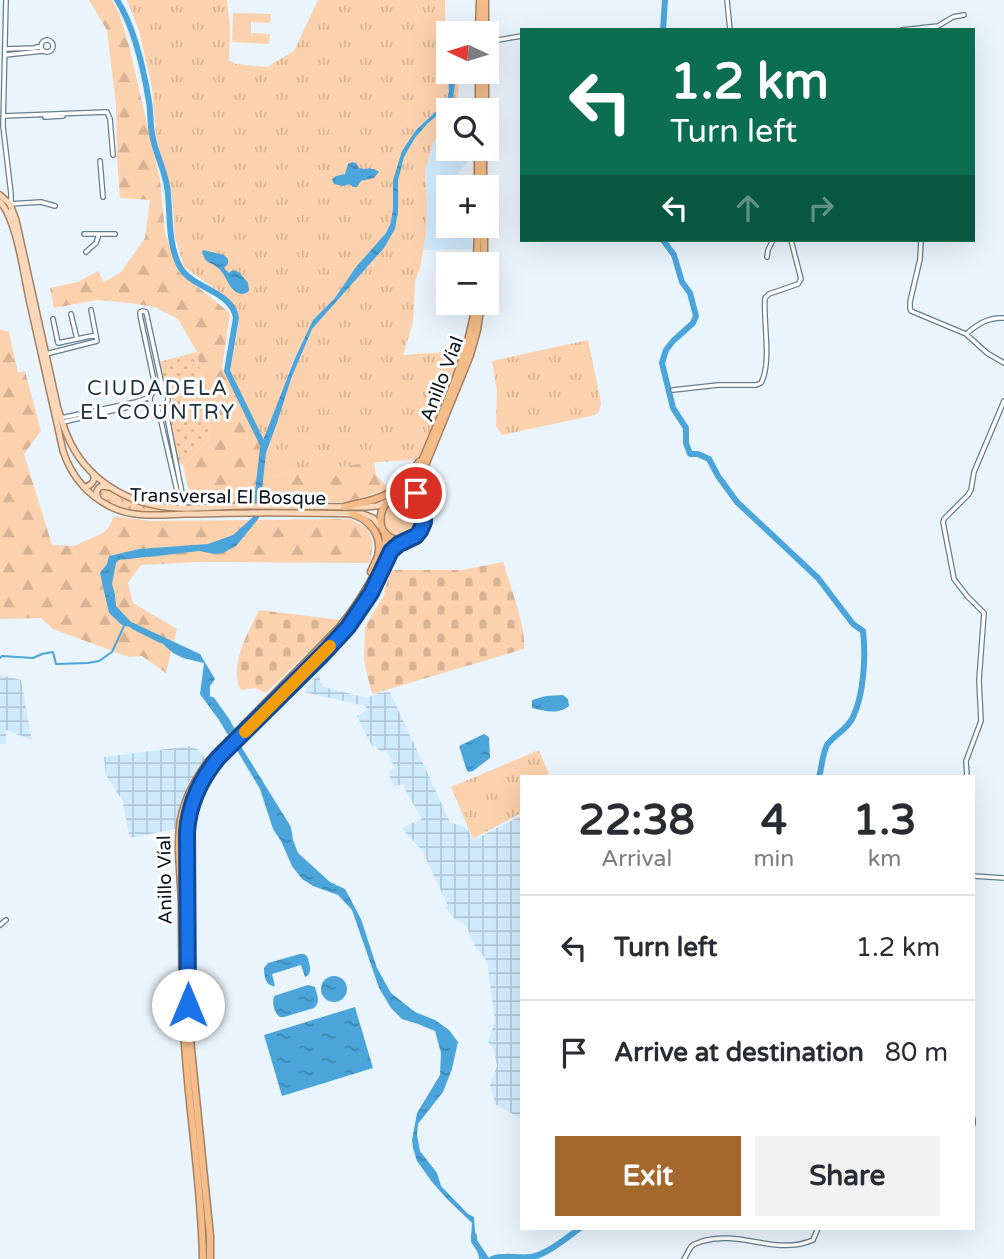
<!DOCTYPE html>
<meta charset="utf-8">
<style>
:root{--surface:#fff;--page:#f2f2f3;--text:#2b2b33;--muted:#7c7c81;--line:#e1e1e2;--accent:#a5682c}
body{margin:0;font-family:"Varela Round",sans-serif;background:var(--page);color:var(--text);height:100vh;display:flex;flex-direction:column;font-size:26px;white-space:nowrap}
*{box-sizing:border-box;margin:0}
p{font-size:23px;color:var(--muted)}
.icon{flex:none;width:38px;height:38px;fill:none;stroke:currentColor;stroke-width:2;stroke-linecap:round;stroke-linejoin:round}
.map{position:relative;flex:1;overflow:hidden}
.drawer{position:absolute;left:520px;top:775px;width:455px;height:455px;display:flex;flex-direction:column;background:var(--surface);border-radius:0px;box-shadow:0 7px 28px #0002}
.drawer>*{flex:none}
.guide{position:absolute;left:520px;top:28px;width:455px;height:214px;border-radius:0px;box-shadow:0 7px 28px #0002;background:#0b6e4f;color:#fff;overflow:hidden}
.needle{width:46px;rotate:274deg}
.tools{position:absolute;left:436px;top:21px;display:grid;gap:14px}
.tools a{display:grid;place-items:center;width:63px;height:63px;border-radius:0px;background:var(--surface);box-shadow:0 7px 28px #0002;font-size:35px}
.pin{position:absolute;display:grid;place-items:center;width:60px;height:60px;color:#fff;margin:-30px;border:4px solid #fff;border-radius:50%;box-shadow:0 2px 7px #0007}
.me{position:absolute;width:77px;margin:-38px;rotate:0deg;stroke-linejoin:round;filter:drop-shadow(0 0 5px #0008)}
.turn{display:flex;align-items:center;gap:24px;height:147px;padding:0 35px;font-size:32px}
.turn .icon{width:91px;height:91px;stroke-width:2.5}
.turn b{display:block;font-size:49px;line-height:60px}
.lanes{display:flex;align-items:center;height:66px;padding:0 35px;background:#0003;justify-content:center;gap:35px;direction:ltr}
.lanes .off{opacity:.35}
.eta{display:flex;justify-content:space-evenly;align-items:center;height:119px;text-align:center}
.eta b{font-size:42px;font-weight:700;line-height:49px}
.cta{display:flex;gap:14px;margin-top:auto;padding:14px 35px}
.cta a{flex:1;height:80px;border-radius:0px;background:var(--accent);color:#fff;font-size:28px;font-weight:700;line-height:80px;text-align:center}
.cta a+a{background:var(--page);color:var(--text)}
ul{padding:0;list-style:none}
li{display:flex;align-items:center;gap:21px;height:105px;padding:0 35px;border-top:2px solid var(--line)}
li div{flex:1}
li b{display:block;font-size:26px}
li em{font-style:normal}
.map>svg:first-child{display:block}
.built{fill:#d0eafd}
.industrial{fill:url(#industrial-grid)}
.grass{fill:url(#grass-tufts)}
.forest{fill:url(#forest-firs)}
.cemetery{fill:url(#cemetery-stones)}
.park{fill:url(#park-dots)}
.pitch{fill:#fcd1ad}
.water{fill:url(#water-ripples)}
.lines{fill:none;stroke-linecap:round;stroke-linejoin:round}
.stream{stroke:#4ba5db;stroke-width:2}
.river{stroke:#4ba5db;stroke-width:6}
.minor-casing{stroke:#667d8d;stroke-width:6}
.major-casing{stroke:#a38162;stroke-width:8}
.highway-casing{stroke:#a38162;stroke-width:9}
.minor{stroke:#fff;stroke-width:3.5}
.major{stroke:#f9d7b8;stroke-width:5}
.highway{stroke:#f5bc89;stroke-width:6}
.route-casing{stroke:#114b97;stroke-width:18}
.route{stroke:#1a73e8;stroke-width:12}
.slow{stroke:#f59e0b;stroke-width:12}
.labels{text-anchor:middle;dominant-baseline:central;stroke-width:6;stroke-linejoin:round;paint-order:stroke}
.street-label{font-size:19px;fill:#0b141b;stroke:#fff}
.neighbourhood-label{font-size:21px;letter-spacing:2px;fill:#1f3442;stroke:#fff}
</style>
<div class="map">
<svg width="1004" height="1259" viewBox="0 0 1004 1259">
<defs>
<pattern id="industrial-grid" width="8" height="8" patternUnits="userSpaceOnUse" patternTransform="scale(1.75)"><rect width="8" height="8" fill="#d0eafd"/><path d="M0 4h8M4 0v8" fill="none" stroke="#b1c8d8"/></pattern>
<pattern id="grass-tufts" width="24" height="20" patternUnits="userSpaceOnUse" patternTransform="scale(1.75)"><rect width="24" height="20" fill="#fcd1ad"/><path d="M3 7l-1-3M5 7V3M7 7l1-3M15 17l-1-3M17 17v-4M19 17l1-3" fill="none" stroke="#d7b394"/></pattern>
<pattern id="forest-firs" width="22" height="20" patternUnits="userSpaceOnUse" patternTransform="scale(1.75)"><rect width="22" height="20" fill="#fcd1ad"/><path d="M5 1l3.5 6h-7zM16 11l3.5 6h-7z" fill="#d7b394"/></pattern>
<pattern id="cemetery-stones" width="16" height="16" patternUnits="userSpaceOnUse" patternTransform="scale(1.75)"><rect width="16" height="16" fill="#fcd1ad"/><path d="M2 7V4a2 2 0 0 1 4 0v3zM10 15v-3a2 2 0 0 1 4 0v3z" fill="#d7b394"/></pattern>
<pattern id="park-dots" width="8" height="8" patternUnits="userSpaceOnUse" patternTransform="scale(1.75)"><rect width="8" height="8" fill="#fcd1ad"/><path d="M2 2h.1M6 6h.1" fill="none" stroke="#d7b394" stroke-width="1.8" stroke-linecap="round"/></pattern>
<pattern id="water-ripples" width="26" height="14" patternUnits="userSpaceOnUse" patternTransform="scale(1.75)"><rect width="26" height="14" fill="#4ba5db"/><path d="M2 4q2-2 4 0t4 0M15 11q2-2 4 0t4 0" fill="none" stroke="#3d85b1"/></pattern>
</defs>
<rect width="100%" height="100%" fill="#eaf4fc"/>
<path class="built" d="M448,118V149H470L469,159L459,172L458,184L466,186V187H448V226H470L474,249L423,250L426,233L427,205L425,171L433,142Z"/>
<path class="industrial" d="M319,673L320,682L324,687L367,698L378,693L390,692L450,822L468,829L473,840L521,816V1119L495,1104L490,1085L497,1066L494,1050L488,1042L495,1021L487,961L475,946L466,925L454,918L445,907L448,906L422,850L401,828L422,819L402,784L395,787L389,776L391,775L389,771L395,768L386,750L381,752L375,746L373,748L357,716L367,710L365,706L304,692Z
M0,675L21,680L32,740L6,730V744H0Z
M190,746L199,750L206,761L189,782L183,803L179,828L130,838L122,800L106,775L104,757Z"/>
<path class="grass" d="M127,0H227L230,26L229,60L236,64L267,67L294,51L318,0H445L446,57L450,81L449,92L446,102L416,130L393,180V208L391,222L386,233L356,267L334,299L313,320L294,359L263,443L255,431L230,371L239,322L236,309L224,295L184,267L175,237L172,197L156,137L152,87L139,31Z
M454,72H457C459,85 460,99 453,110H448V118L433,143L425,171L427,205L426,233L420,268L415,281L413,322L403,355L444,352L465,355L424,459L380,462L317,470L302,469L269,478L265,460L266,453L277,423L291,379L312,329L384,248L395,229L398,212V181L404,157L415,138L428,123L449,106L453,100L455,84Z
M588,340L601,403L599,412L595,415L502,435L496,426L497,391L492,361Z
M384 518a18 18 0 1 1 36 0a18 18 0 1 1-36 0Z
M539,750L550,777H522L521,813L473,839L451,787Z"/>
<path class="forest" d="M89,0H112L119,13L129,46L160,180L165,233L179,272L230,313L222,368L262,444L269,478L302,469L317,470L374,462L376,475L389,489L348,502H191L183,465L206,442L210,432L197,352L178,319L155,307L129,303L98,300L54,308L50,288L78,282L98,271L104,282L121,272L145,238L150,200L120,198L117,159L116,105L107,30Z
M0,329L9,332L18,373L25,371L41,431L24,454L52,545L74,546L103,533L109,527L114,516L149,521L350,519L367,528L373,542L370,563L197,562L141,565L128,583L133,603L177,629L166,673L142,656L129,657L53,629L41,618L0,619Z"/>
<path class="cemetery" d="M503,562C509,582 527,630 524,649L372,694L364,661L365,627L385,594L384,592L391,570H462Z
M259,610L341,620L266,693L255,688L241,690C228,666 248,633 259,610Z"/>
<path class="park" d="M197,352L210,432L206,442L183,465L178,462L167,408L172,404L171,395L166,388L159,362Z
M104,488C134,504 154,507 188,510C164,512 110,516 99,491Z"/>
<path class="pitch" d="M233,13L271,14L270,23L251,22V36L252,33L270,34L269,44L232,42Z"/>
<path class="water" d="M448,72H454L455,84L453,100L449,106L428,123L415,138L404,157L398,181V212L395,229L384,248L312,329L291,379L277,423L266,453L259,518L236,546L223,553L214,554L180,547L146,557L119,560L116,563L112,584L115,595L116,606L131,622L200,654L215,679L210,686V696L291,827L293,840L298,853L330,882L345,889L361,919L377,968L391,993L415,1012L435,1020L449,1030L458,1042L452,1069L443,1092L418,1124L417,1135L420,1151L437,1173L441,1186L468,1214L474,1217L476,1244L487,1258L479,1259L478,1253L471,1239L472,1223L448,1200L432,1182L417,1161L413,1148L412,1140L417,1113L440,1075L441,1053L435,1031L418,1024L402,1019L391,1008L379,988L352,910L338,895L313,886L302,879L292,866L281,841L273,829L260,789L219,720L200,694L204,663L183,658L173,653L155,637L141,630L122,625L109,613L100,573L107,564L109,556L139,549L208,544L233,535L252,518L260,448L295,358L313,320L334,299L356,267L386,233L391,222L393,208V180L402,151L416,130L446,102L449,92Z
M352,162L356,163L359,168L364,169C369,168 375,168 379,172L374,178L361,181L357,187H353L349,184L343,186L334,184L332,179L336,176L345,174L348,164Z
M203,250L224,255L228,259V264L224,268L229,273L233,270L239,272L248,283L249,290L248,292C243,294 241,295 236,292C228,287 226,274 218,268C209,260 207,266 202,252Z
M563,695L568,699L569,706C559,715 544,711 532,708V700L546,696Z
M484,734L489,737L490,758L473,771L469,772L467,771L459,746Z
M300,954H304L307,956C309,963 314,973 305,977L301,965L272,974L275,986C266,987 264,976 264,968L268,963Z
M321 989a13 13 0 1 1 26 0a13 13 0 1 1-26 0Z
M308,985L315,987C317,995 321,1002 314,1008L284,1017H280C274,1013 272,1003 274,996Z
M355,1007L373,1068L282,1096L264,1035Z"/>
<g class="lines">
<path class="stream" d="M0,658L2,656L33,658L42,654L53,652L56,664L88,663L99,661L112,652L124,626"/>
<path class="river" d="M117,0C134,27 144,71 149,102C151,113 150,124 152,134C155,152 164,169 167,186C171,213 167,240 179,265C190,289 232,290 236,318L227,371L264,447
M663,30L665,0
M663,240L674,255L682,282L690,293L696,316L693,323L673,341L666,350L662,363L673,408L686,428V443L690,454H698L709,459L718,476L737,502L818,578L853,624L863,631C866,656 864,694 853,717C848,729 834,735 827,745C822,755 822,767 819,777
M149,554L198,548
M133,626L161,640
M212,700L227,721L236,738
M474,1236V1241L486,1259
M492,1259C506,1254 518,1259 531,1257C546,1255 568,1237 580,1228"/>
<g class="minor-casing">
<path id="minor" d="M6,0L3,126L11,194V218
M727,0L730,30
M902,30L938,26L953,17L964,15
M41 46a6 6 0 1 1 12 0a6 6 0 1 1-12 0Z
M486,42L522,36
M5,49L34,48L41,46
M5,55L43,51
M3,116L107,112L110,119L113,155
M45,117L63,116
M100,161L103,197
M9,204L41,202L55,206
M84,234H115
M921,240L920,259L910,302V308L911,311L966,334L987,353L1004,363
M86,252L96,243L99,234
M767,257L768,250L773,240
M71,314L77,339
M53,319L58,343L96,335
M966,334C978,324 988,317 1004,318
M46,354L97,341L91,310
M150 399a9 9 0 1 1 18 0a9 9 0 1 1-18 0Z
M156,390L140,315V312L143,311L146,312L163,390
M673,390L718,385H756L761,383C772,363 763,322 765,298L769,294L798,284L801,279L791,240
M165,407L185,508
M158,408L181,508
M61,418L136,402L150,397
M63,422L137,405L151,403
M967,777L966,761L981,721L979,680L984,613L967,596L954,579L943,522L944,519L968,495L971,490L974,472L1004,401
M973,876L1004,878
M0,925L6,920
M973,1119V1124
M684,1259C687,1255 689,1248 693,1245C696,1243 700,1242 703,1241C740,1230 777,1256 813,1240L818,1228"/>
</g>
<g class="major-casing">
<path id="major" d="M0,195L10,204L16,220L58,409C61,417 63,426 67,435C85,480 130,506 177,508C201,509 224,506 248,506C287,506 327,507 366,507L377,506L388,501
M0,202C16,218 24,275 29,299C40,349 52,400 63,451C71,475 87,495 111,507C133,518 160,515 185,514C206,514 228,513 249,513C287,512 325,514 363,514L373,518L381,527
M84,487C92,486 96,480 93,473
M98,498C94,490 100,484 108,487"/>
</g>
<g class="highway-casing">
<path id="highway" d="M485,0V33
M479,33L480,0
M479,110V72
M485,110V72
M478,187V149
M483,187V149
M477,264L478,226
M484,264V226
M397,496L410,486L415,478C438,421 467,364 476,303
M419,502L416,493L417,485L470,355L477,330L481,303
M344,507C384,497 394,498 419,462
M352,514C370,519 383,536 378,556C376,561 373,567 371,572
M203,1259C202,1192 191,1125 186,1058C182,1009 182,959 182,909C182,880 176,849 181,819C185,798 195,780 208,762L340,627C355,608 390,559 385,534
M210,1259V1236L191,1049L188,1005L186,843L188,822L192,804L200,785L212,765C242,730 277,699 310,667C332,645 355,621 370,593C378,581 383,561 392,551C403,538 428,537 424,514C423,507 418,501 411,498C378,483 365,545 407,540"/>
</g>
<use href="#minor" class="minor"/>
<use href="#major" class="major"/>
<use href="#highway" class="highway"/>
</g>
<g class="lines">
<g class="route-casing">
<path id="route" d="M188,1005L187,832C189,804 200,780 218,758L323,654L348,627L371,593L391,551L399,544L416,536L420,531L424,522V516L416,493"/>
</g>
<use href="#route" class="route"/>
<path class="slow" d="M245,732L330,646"/>
</g>
<g class="labels">
<g class="street-label">
<text transform="translate(442 379) rotate(-69)">Anillo Víal</text>
<text transform="translate(228 497) rotate(1)">Transversal El Bosque</text>
<text transform="translate(165 880) rotate(-91)">Anillo Víal</text>
</g>
<g class="neighbourhood-label">
<text x="158" y="388">CIUDADELA<tspan x="158" dy="24">EL COUNTRY</tspan></text>
</g>
</g>
</svg>
<div class="tools">
<a><svg class="needle" viewBox="-14 -14 28 28"><path d="M0-13l5 13h-10z" fill="#e53935"/><path d="M0 13l5-13h-10z" fill="#7c7c81"/></svg></a>
<a><svg class="icon" aria-label="search" viewBox="0 0 24 24"><circle cx="10" cy="10" r="6"/><path d="M15 15l6 6"/></svg></a>
<a>+</a>
<a>−</a>
</div>
<div class="pin" style="left:416px;top:493px;background:#d93025"><svg class="icon" aria-label="arrive" viewBox="0 0 24 24"><path d="M6 21V4h12l-3 4 3 4H6"/></svg></div>
<svg class="me" style="left:188px;top:1005px" viewBox="-20 -20 40 40"><circle r="19" fill="#fff"/><path d="M0-13L10 11 0 6-10 11z" fill="#1a73e8"/></svg>
<div class="guide">
<div class="turn"><svg class="icon" aria-label="left" viewBox="0 0 24 24"><path d="M17 20v-9H6M10 6l-5 5 5 5"/></svg><div><b>1.2 km</b>Turn left</div></div>
<div class="lanes"><svg class="icon" aria-label="left" viewBox="0 0 24 24"><path d="M17 20v-9H6M10 6l-5 5 5 5"/></svg><svg class="icon off" aria-label="ahead" viewBox="0 0 24 24"><path d="M12 20V5M6 11l6-6 6 6"/></svg><svg class="icon off" aria-label="right" viewBox="0 0 24 24"><path d="M7 20v-9h11M14 6l5 5-5 5"/></svg></div>
</div>
<section class="drawer">
<div class="eta">
<div><b>22:38</b><p>Arrival</p></div>
<div><b>4</b><p>min</p></div>
<div><b>1.3</b><p>km</p></div>
</div>
<ul>
<li><svg class="icon" aria-label="left" viewBox="0 0 24 24"><path d="M17 20v-9H6M10 6l-5 5 5 5"/></svg><div><b>Turn left</b></div><em>1.2 km</em></li>
<li><svg class="icon" aria-label="arrive" viewBox="0 0 24 24"><path d="M6 21V4h12l-3 4 3 4H6"/></svg><div><b>Arrive at destination</b></div><em>80 m</em></li>
</ul>
<div class="cta"><a>Exit</a><a>Share</a></div>
</section>
</div>
